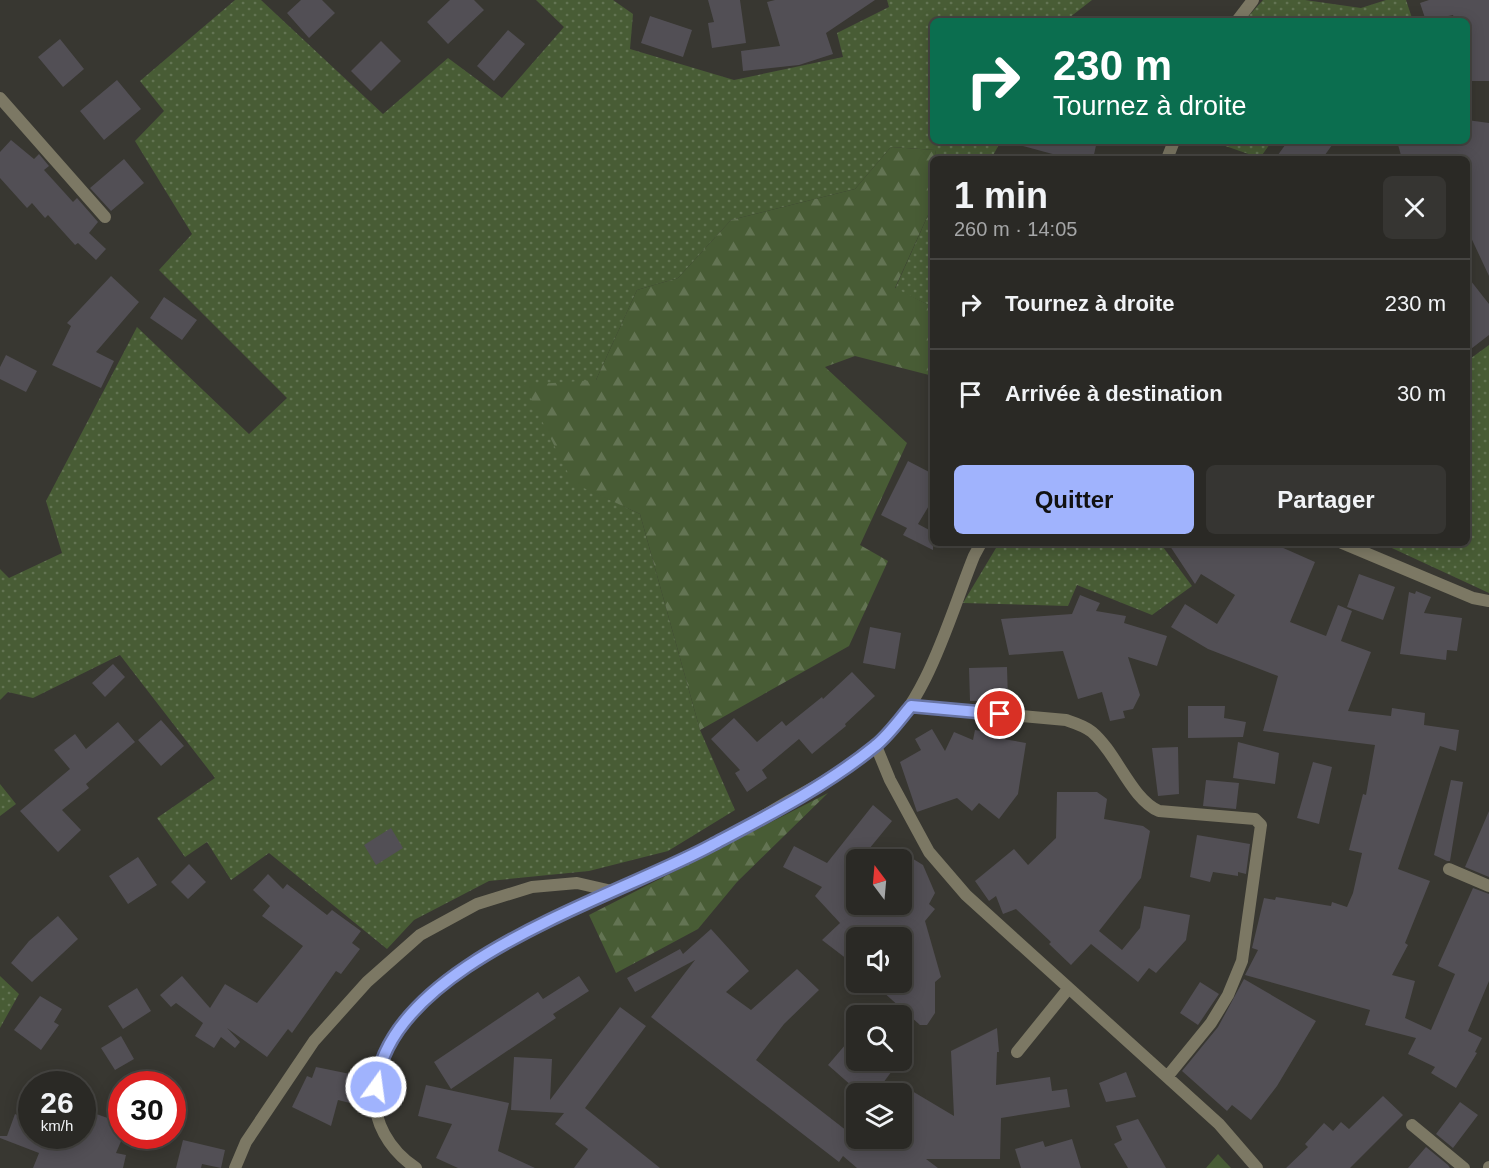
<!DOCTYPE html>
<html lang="fr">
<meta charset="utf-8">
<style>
:root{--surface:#2a2925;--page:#363532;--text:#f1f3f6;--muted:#a5a6a7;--line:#464542;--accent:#a0b3fd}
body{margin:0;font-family:Helvetica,sans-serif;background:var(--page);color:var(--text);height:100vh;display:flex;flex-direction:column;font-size:22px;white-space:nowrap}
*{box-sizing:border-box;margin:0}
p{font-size:20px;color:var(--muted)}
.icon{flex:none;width:33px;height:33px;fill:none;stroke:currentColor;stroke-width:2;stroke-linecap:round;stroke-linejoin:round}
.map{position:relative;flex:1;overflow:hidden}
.panel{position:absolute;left:930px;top:156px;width:540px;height:390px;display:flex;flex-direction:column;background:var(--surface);border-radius:9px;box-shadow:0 3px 15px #0003,0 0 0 2px var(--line)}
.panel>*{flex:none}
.top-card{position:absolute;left:930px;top:18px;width:540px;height:126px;border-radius:9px;box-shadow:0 3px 15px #0003,0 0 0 2px var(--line);background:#0b6e4f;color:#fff;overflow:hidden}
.needle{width:39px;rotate:344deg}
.tools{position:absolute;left:846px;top:849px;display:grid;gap:12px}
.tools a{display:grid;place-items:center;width:66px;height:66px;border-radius:9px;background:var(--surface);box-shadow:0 3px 15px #0003,0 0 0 2px var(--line);font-size:30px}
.speed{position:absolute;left:18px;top:1071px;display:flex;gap:12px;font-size:30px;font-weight:700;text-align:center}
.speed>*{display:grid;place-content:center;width:78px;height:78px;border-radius:50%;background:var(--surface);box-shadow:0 3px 15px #0003,0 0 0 2px var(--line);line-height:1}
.speed small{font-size:15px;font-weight:400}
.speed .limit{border:9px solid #d22;background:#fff;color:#111}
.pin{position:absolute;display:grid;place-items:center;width:51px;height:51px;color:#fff;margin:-26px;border:3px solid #fff;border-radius:50%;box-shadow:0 2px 6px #0007}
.me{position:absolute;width:66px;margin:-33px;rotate:14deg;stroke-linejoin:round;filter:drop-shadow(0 0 4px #0008)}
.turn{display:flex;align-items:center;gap:21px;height:126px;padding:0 24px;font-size:27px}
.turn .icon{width:78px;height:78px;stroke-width:2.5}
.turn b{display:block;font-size:42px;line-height:51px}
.round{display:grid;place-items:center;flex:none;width:63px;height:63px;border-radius:9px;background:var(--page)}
.head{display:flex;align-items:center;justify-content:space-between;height:102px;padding:0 24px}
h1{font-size:36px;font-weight:800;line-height:45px}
.primary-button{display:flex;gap:12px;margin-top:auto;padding:12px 24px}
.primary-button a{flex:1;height:69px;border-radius:9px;background:var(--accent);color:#111;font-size:24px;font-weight:800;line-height:69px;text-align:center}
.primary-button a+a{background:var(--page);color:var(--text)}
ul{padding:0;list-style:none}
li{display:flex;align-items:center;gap:18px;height:90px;padding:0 24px;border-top:2px solid var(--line)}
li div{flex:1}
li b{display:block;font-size:22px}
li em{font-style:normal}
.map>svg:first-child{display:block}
.grass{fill:url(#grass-dots)}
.forest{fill:url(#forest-firs)}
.pitch{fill:#485c35}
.building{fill:#524f55}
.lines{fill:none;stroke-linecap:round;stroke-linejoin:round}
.minor{stroke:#7c7864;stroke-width:12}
.route-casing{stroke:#6874a4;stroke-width:15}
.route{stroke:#a0b3fd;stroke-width:10}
</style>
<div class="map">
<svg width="1489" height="1168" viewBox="0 0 1489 1168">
<defs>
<pattern id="grass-dots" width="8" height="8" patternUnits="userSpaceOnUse" patternTransform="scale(1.5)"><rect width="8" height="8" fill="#485c35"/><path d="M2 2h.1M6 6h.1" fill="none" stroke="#637453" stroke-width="1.8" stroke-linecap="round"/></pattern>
<pattern id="forest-firs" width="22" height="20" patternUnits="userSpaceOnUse" patternTransform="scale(1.5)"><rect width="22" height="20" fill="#485c35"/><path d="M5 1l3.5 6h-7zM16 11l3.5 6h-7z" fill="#637453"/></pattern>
</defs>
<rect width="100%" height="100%" fill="#383731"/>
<path class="grass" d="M235,0H261L383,114L448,58L502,98L564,27L536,0H613L633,14L630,49L734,80L843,57L837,33L889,7L887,0H1092L1065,21H933V141H1001L991,159H937L935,150L891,147L855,189L731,220L678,278L637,290L596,380L573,482L640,514L700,730L735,810L668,851L589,871L489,881L414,920L387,949L269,853L231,880L207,842L185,857L157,818L215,778L120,655L33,698L8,692L0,700V569L9,578L62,553L46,501L137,327L249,434L287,398L159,270L192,234L135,141L164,111L140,81Z
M1263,0H1305L1361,8L1386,0H1406L1413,21H1244Z
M1211,141H1272L1260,158Z
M933,204V307L895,289Z
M1489,345V593L1381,543H1467V361Z
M999,543H1160L1192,586L1152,615L1077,585L1068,606L963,603Z
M0,784L16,804L0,816Z
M0,976L19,994L0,1028Z"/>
<path class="forest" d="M891,147L935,150L937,159H933V204L895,288L933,307V376L855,356L825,367L907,443L860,545L888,561L849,646L700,730L640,514L573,483L524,385L596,380L637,290L678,278L731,220L855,189Z
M828,793L737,882L698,929L616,973L589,915Z"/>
<path class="pitch" d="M1218,1154L1231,1168H1206Z"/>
<path class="building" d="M301,0H322L335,13L309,38L287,13Z
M450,0H474L484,10L448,44L427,22Z
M708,0H740L746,43L712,48L708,23L714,22Z
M775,0H875L826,33L833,54L799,65L743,71L741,51L780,46L767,2Z
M1429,0H1489V81H1467V21H1455L1453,15L1426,21L1420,3Z
M650,16L692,30L683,57L641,43Z
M508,30L525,44L494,81L477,66Z
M60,39L84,69L63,87L38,57Z
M381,41L401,61L371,91L351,71Z
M117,80L141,109L104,140L80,111Z
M1467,120L1489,123V276L1467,229V159H1438L1437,154L1420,159H1402L1397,141H1467Z
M11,140L34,159L39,154L49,166L44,170L73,202L77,198L98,222L89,233L106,249L96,260L78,243L75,245L48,215L45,218L32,203L27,208L0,178V152Z
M1024,141H1097L1093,159H1071L1023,146Z
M1288,141H1335L1322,159H1275Z
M124,159L144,183L111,211L90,188Z
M111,276L139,302L96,352L114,361L101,388L52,365L71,326L67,323Z
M1467,276L1489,304V335L1467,352Z
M164,297L197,320L182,340L150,318Z
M6,355L37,371L26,392L0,379V367Z
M908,461L933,474V499L918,524L933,532V550L903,535L907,528L881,515Z
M1168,543H1272L1315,562L1290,622L1326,636L1338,605L1352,611L1341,641L1371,652L1348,711L1391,716L1392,708L1425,713L1424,725L1459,730L1456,751L1440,746L1398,869L1430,881L1405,943L1408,945L1392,975L1415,981L1405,1018L1431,1030L1455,974L1438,966L1473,888L1489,894V981L1468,1031L1482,1038L1475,1052L1477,1053L1456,1088L1431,1073L1435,1067L1408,1054L1416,1038L1365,1025L1370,1010L1245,975L1258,950L1252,948L1264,898L1275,900L1276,897L1331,906L1332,902L1347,907L1353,893L1362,853L1349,850L1363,794L1366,795L1375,745L1263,731L1278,676L1208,649L1171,627L1185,604L1217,624L1235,595L1201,574L1195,584Z
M1359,574L1395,587L1383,620L1347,607Z
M1416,591L1431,597L1424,613L1462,618L1457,651L1447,650L1446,660L1400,654L1409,592L1415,594Z
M1080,595L1100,603L1096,611L1126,616L1124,623L1167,636L1157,666L1128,657L1140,695L1133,709L1123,711L1125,718L1110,721L1102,692L1078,699L1063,651L1009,655L1001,619L1072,614Z
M870,627L901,633L895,669L863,663Z
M113,664L125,677L105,697L92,683Z
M1007,667L1008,700L970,701L969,668Z
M852,672L875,696L845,724L846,726L812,754L799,739L762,770L767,778L747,792L735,773L740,770L711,739L734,718L757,742L782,721L786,726L822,697L823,699Z
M1188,706H1225L1224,718L1246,722L1243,737L1188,738Z
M161,720L184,746L161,766L138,740Z
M118,722L135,742L86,784L89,788L62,810L81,830L58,852L20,811L70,769L54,750L75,734L86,749Z
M932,729L945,751L954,732L973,740L975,730L999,734L998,738L1026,743L1018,794L999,819L979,803L972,811L957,798L917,812L900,762L921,750L915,739Z
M1238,742L1279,753L1275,784L1233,778Z
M1178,747L1179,794L1158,796L1152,748Z
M1313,762L1332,767L1319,824L1297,818Z
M1206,780L1239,783L1236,809L1203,806Z
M1451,780L1463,782L1450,861H1447L1434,855Z
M1057,792H1097L1107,799L1104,819L1143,826L1150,831L1141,878L1099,931L1122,950L1140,928L1144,906L1190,915L1186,940L1156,973L1149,968L1138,982L1091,944L1071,965L1049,944L1051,942L1016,909L1003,914L996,896L989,901L975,881L1014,849L1028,865L1056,838Z
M873,805L892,821L860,860H856V904H902V852L923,865L935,893L929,904L935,909L925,921L941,977L935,982V1013L927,1025H920L872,982H902V938H856V966L822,940L840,923L815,896L822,887L783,867L794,846L827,863Z
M1489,811V877L1465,867Z
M391,828L403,848L376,865L364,845Z
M1197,835L1250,844L1246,874L1238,872V876L1213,872L1210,882L1190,877Z
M138,857L157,885L128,904L109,876Z
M189,864L206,882L188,899L171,882Z
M268,874L283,889L287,884L327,915L332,910L361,931L352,943L360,949L341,974L336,971L292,1033L288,1029L267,1057L227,1028L240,1042L235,1048L221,1037L214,1048L195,1036L203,1023L176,1003L171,1007L160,995L182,976L210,1008L225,984L257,1003L303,946L262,916L270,906L253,890Z
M58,916L78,939L32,982L11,963L29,941Z
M711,929L749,971L726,992L751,1010L797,969L819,990L784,1024L756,1060L856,1138H902V1085L954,1116L951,1051L997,1028L999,1052H997L996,1085L1050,1077L1052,1091L1067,1089L1070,1107L1001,1118L1000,1159H926L938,1168H857L843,1156L839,1162L651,1017L695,960L635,992L627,978L680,949L683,954Z
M579,976L589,991L553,1014L556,1018L451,1089L434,1062L538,992L543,999Z
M1244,979L1316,1021L1277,1086L1251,1120L1232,1105L1227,1111L1182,1071L1218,1027Z
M1200,982L1219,994L1198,1025L1180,1013Z
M137,988L151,1011L123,1029L108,1006Z
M40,996L62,1009L54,1022L59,1025L41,1050L14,1030Z
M620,1007L646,1026L585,1108L660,1168H574L588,1149L555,1124L564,1113L511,1110L514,1057L552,1059L550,1100Z
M121,1036L134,1059L115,1070L101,1048Z
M846,1044L856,1053V1060H900L875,1094H861L828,1065Z
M316,1067L360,1076L354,1104L338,1100L331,1126L292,1107L307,1076L312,1078Z
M1126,1072L1136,1097L1106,1102L1099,1083Z
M426,1085L509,1103L498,1151L535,1168H458L436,1158L452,1124L418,1116Z
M1383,1096L1403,1115L1350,1168H1286L1308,1147L1305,1144L1324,1123L1333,1131L1341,1122L1349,1129Z
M1460,1102L1478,1115L1453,1148L1436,1134Z
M82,1109L122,1123V1139L116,1153L126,1155L123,1168H33L39,1153L0,1138V1136H7L15,1114L32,1122V1136H82Z
M1138,1119L1166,1168H1128L1114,1144L1122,1140L1116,1126Z
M1072,1139L1081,1168H1021L1015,1149L1043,1141L1045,1147Z
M183,1140L225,1150L221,1168L202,1164L201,1168H176Z
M1426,1147L1448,1165L1450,1168H1408Z"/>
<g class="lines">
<path class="minor" d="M1237,21L1253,0
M0,98L105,217
M1167,159L1174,141
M1342,543L1473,598L1489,601
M911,706L1066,720C1075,723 1085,726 1092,732C1117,753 1131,799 1159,811L1255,819L1261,825L1242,961L1228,995L1211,1023L1167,1077
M876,746L890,780L929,852L966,895L1219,1124L1257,1168
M1449,869L1489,886
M1017,1052L1068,989
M1412,1125L1464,1168
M235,1168L246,1142L314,1041L367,982L420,935L477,904L532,887L577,883L612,891
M416,1168C389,1150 372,1121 375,1089C388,963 614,897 712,846C738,832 763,816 789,801C818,785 851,768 876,746C928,701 949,618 974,556L981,543
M1489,1168V1167"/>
</g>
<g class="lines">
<g class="route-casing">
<path id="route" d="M376,1087C388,963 617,897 712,845C767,816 826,786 875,746C888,736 900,719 911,706L1000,714"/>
</g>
<use href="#route" class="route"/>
</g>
</svg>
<div class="tools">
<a><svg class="needle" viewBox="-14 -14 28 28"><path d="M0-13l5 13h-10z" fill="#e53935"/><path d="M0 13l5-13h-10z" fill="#a5a6a7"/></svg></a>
<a><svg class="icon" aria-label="sound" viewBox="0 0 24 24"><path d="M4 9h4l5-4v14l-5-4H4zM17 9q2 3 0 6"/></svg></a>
<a><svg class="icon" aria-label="search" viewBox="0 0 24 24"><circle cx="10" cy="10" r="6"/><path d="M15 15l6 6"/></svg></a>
<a><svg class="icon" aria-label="layers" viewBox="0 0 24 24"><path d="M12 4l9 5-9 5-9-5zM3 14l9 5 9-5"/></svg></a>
</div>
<div class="speed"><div>26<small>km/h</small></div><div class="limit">30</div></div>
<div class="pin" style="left:1000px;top:714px;background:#d93025"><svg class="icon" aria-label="arrive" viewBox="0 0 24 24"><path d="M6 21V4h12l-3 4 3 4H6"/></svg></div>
<svg class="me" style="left:376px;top:1087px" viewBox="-20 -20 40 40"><circle r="17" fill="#a0b3fd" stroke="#fff" stroke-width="3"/><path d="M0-11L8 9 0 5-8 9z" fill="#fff"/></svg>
<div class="top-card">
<div class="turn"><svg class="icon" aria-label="right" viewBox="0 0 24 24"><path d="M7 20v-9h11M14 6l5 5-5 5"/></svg><div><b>230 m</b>Tournez à droite</div></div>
</div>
<section class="panel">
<div class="head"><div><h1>1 min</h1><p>260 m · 14:05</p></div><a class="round"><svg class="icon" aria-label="close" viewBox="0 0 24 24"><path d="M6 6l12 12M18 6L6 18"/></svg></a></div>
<ul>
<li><svg class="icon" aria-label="right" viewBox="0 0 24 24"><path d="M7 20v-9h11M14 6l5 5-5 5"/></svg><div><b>Tournez à droite</b></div><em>230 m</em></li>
<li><svg class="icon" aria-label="arrive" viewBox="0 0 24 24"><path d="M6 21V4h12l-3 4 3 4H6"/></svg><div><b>Arrivée à destination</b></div><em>30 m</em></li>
</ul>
<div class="primary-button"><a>Quitter</a><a>Partager</a></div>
</section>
</div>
